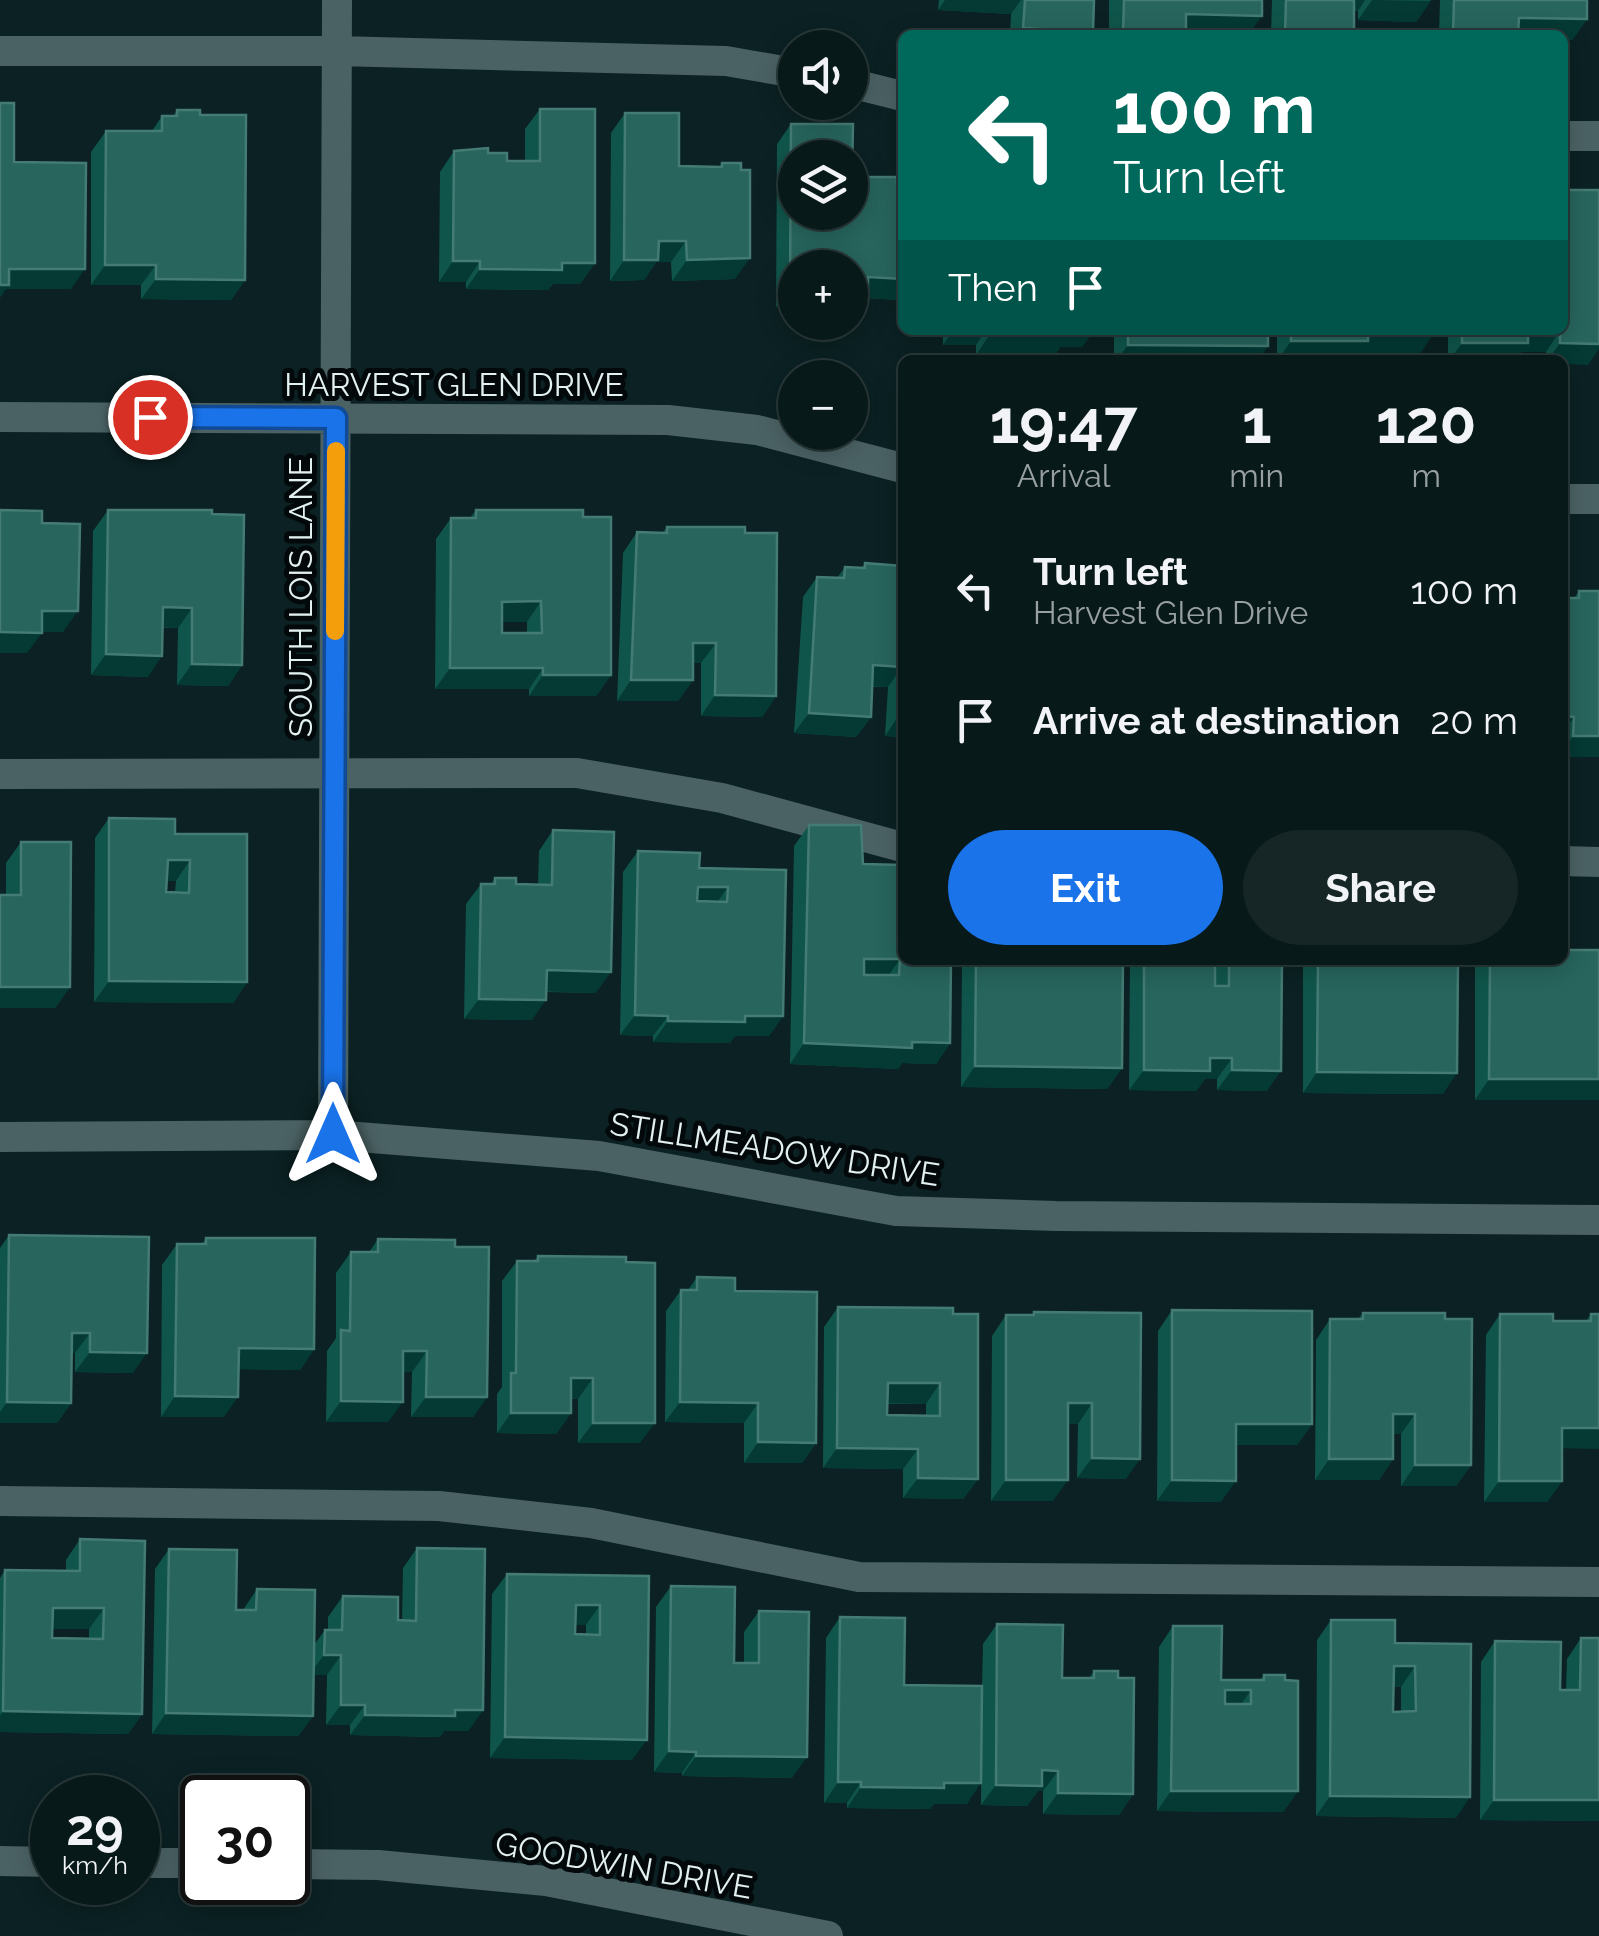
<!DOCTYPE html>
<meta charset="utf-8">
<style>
:root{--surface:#08191a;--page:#162627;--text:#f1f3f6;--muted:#98a0a2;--line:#293839;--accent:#1a73e8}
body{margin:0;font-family:Raleway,sans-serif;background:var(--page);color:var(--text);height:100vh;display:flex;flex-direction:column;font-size:38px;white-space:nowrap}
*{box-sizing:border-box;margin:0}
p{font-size:32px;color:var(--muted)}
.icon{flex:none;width:55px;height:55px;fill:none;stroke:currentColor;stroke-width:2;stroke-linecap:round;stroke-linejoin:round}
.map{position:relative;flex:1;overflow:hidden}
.panel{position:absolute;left:898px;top:355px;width:670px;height:610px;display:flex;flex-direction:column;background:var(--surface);border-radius:15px;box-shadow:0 5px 25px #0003,0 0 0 2px var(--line)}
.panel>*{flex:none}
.hud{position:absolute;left:898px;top:30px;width:670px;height:305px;border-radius:15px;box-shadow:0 5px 25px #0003,0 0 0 2px var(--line);background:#00695c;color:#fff;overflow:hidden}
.tools{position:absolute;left:778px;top:30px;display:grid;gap:20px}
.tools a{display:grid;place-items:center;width:90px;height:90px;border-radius:50%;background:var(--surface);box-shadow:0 5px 25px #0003,0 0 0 2px var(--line);font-size:50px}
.speed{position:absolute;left:30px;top:1775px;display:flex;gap:20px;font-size:50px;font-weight:700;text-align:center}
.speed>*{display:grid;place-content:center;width:130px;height:130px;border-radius:50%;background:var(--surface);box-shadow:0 5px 25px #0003,0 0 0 2px var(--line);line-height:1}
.speed small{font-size:25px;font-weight:400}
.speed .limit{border:5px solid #111;border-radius:15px;background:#fff;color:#111}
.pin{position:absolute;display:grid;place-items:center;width:85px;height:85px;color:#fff;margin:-42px;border:5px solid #fff;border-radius:50%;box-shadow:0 2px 10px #0007}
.me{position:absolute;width:110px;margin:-55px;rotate:0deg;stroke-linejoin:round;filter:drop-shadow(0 0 8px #0008)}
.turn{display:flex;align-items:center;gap:35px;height:210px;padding:0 50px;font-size:45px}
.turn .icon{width:130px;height:130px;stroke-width:2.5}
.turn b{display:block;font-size:70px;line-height:85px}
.then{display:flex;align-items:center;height:95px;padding:0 50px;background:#0003;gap:20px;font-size:38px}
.eta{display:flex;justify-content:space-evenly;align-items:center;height:170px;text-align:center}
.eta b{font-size:60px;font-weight:700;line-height:70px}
.primary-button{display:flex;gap:20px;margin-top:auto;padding:20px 50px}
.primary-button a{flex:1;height:115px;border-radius:60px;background:var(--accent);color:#fff;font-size:40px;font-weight:700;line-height:115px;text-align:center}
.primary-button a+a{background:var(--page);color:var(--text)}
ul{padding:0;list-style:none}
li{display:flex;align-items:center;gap:30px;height:130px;padding:0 50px}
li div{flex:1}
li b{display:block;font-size:38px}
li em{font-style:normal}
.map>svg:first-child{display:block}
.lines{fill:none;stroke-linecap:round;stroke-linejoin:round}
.minor{stroke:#4b6264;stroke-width:30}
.wall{fill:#10554b;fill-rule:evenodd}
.shaded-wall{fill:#043934}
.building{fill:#27655d;stroke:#447b74;stroke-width:2.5;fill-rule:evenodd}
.route-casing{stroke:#114b97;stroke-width:25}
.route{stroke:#1a73e8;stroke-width:18}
.slow{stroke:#f59e0b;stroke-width:18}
.labels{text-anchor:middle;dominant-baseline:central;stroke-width:10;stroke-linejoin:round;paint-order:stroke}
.street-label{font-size:32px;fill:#e3f0f1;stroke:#03090a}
</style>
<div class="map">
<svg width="1599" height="1936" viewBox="0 0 1599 1936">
<rect width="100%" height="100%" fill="#0b2123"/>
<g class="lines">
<path class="minor" d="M0,51H337L726,61L795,73
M850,83L902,96
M1562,136H1599
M0,417L668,420L757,430L902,468
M1562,499H1599
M0,774L577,773L722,798L902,847
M1562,861L1599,862
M333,1135L337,0
M0,1137L333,1135L599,1156L896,1211L1056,1216L1599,1220
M0,1501L439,1506L591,1523L859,1577L1599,1582
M0,1861L52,1862
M138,1863H202
M288,1864L378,1865L546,1881L828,1936"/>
</g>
<path class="wall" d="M939,0H1094L1093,32L1091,35H1010L1011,14L938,10Z
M1109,0H1262L1248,35H1109Z
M1272,0H1431L1416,22L1358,20V11H1354V35H1271Z
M1440,0H1587V19L1572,40L1562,35H1439Z
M540,109L595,263L580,284H553L548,290L466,289V282H439L440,172L454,151L488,153L507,161H525V129Z
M177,110L200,115L245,280L231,300L141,299V285H91V152L106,131H152L162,116H173Z
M625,113L679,166L719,167L722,163L735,279L672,281L671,262H656L644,280L610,281L611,133Z
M791,124L852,177L902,183V300L861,298L854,309H850V268L795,307H776L777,144Z
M943,330H1094L1082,347H1060L1055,355H976V345H943Z
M1114,330H1268L1258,360H1114Z
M1277,330H1434L1419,355H1359L1355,360H1277Z
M1448,330H1562L1588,365L1562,360H1546V352H1521L1516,360H1448Z
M108,510L242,665L228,686L177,685L178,628H163L148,677L91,675L93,531Z
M476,510L583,517L611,675L596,696H529V689H435L436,539L451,518H470ZM502,622H527V633H502Z
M667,527L745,533L776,696L762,717L701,716V663H693V680L678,701H617L623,553L637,532L662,533Z
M865,563L902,566V737L885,736L888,687H872L871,717L856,737L794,733L803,597L817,577L837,578L845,567H862Z
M1579,591H1599V757H1562V598H1574Z
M109,818L175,834H247V982L233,1003L94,1002L95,838ZM167,881H176L175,892H166Z
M809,825L863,864L902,960L950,1043L936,1064L902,1063L898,1069L790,1064L794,846Z
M553,830L596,993L546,992L532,1020L464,1019L466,904L481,884H491L495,878L516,884H538L539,851Z
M21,842L70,987L55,1008H0L6,895V863Z
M638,851L699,868L786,870L783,1016L769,1036H735L730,1043L653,1042V1036L620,1035L623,872Z
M962,960H1123L1122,1068L1107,1089L961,1087Z
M1130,960H1282L1267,1091L1217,1090V1079H1205L1196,1091L1129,1090Z
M1303,960H1458L1443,1094L1303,1093Z
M1475,960H1562L1599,1100H1475Z
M9,1235L133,1373L75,1372V1353H72L71,1403L57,1423H0V1248Z
M206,1238L314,1349L300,1370L238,1369L224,1417H161L162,1265L177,1244H202Z
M378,1239L455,1247L487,1397L473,1417H411L412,1372H403L388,1422H326L327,1351L336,1338V1273L351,1252H369Z
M538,1256L640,1443H578V1399H571V1413L556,1434L497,1433V1394L502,1387V1281L517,1261H534Z
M697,1277L735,1291L816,1443L802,1463H744V1423L665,1422L666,1311L681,1290H688Z
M838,1307L953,1314L978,1479L963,1499L903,1498V1469L823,1468L824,1327ZM888,1404H926V1416L887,1415Z
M1172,1310L1312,1424L1297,1445H1236L1221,1502L1157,1501L1158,1331Z
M1034,1312L1141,1313L1126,1479L1077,1478L1078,1424H1068L1053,1501H991L992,1336L1006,1315H1031Z
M1363,1313L1445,1319L1471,1465L1456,1486H1401V1434H1393V1459L1379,1480H1315L1316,1340L1330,1319H1358Z
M1500,1314L1553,1321H1586L1591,1314H1599L1562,1448V1481L1547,1502H1484L1486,1335Z
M80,1539L142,1714L128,1734L0,1732V1578L5,1570L66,1571V1560ZM52,1629H89V1639L52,1638Z
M417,1548L483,1710L468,1731H444L440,1737L350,1735V1725H326L327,1675H313V1716L298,1736L152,1734L155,1569L169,1549L236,1610H243L257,1589L314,1645L325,1630H328V1617L343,1596L398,1620L402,1621L403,1568Z
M507,1574L649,1576L632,1760L490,1758L492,1594ZM575,1625H586V1634H575Z
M671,1586L734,1663H744V1632L759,1611L792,1778L682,1776V1773L654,1772L656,1607Z
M840,1617L904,1685L982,1686L983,1644L997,1624L1062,1678H1089L1094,1671L1133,1794L1119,1815L1043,1814V1791H1038L1027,1806L981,1805L982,1690L967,1804H934L930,1809L847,1808V1803H824L826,1638Z
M1331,1620L1395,1643L1471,1644L1456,1818L1316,1816L1317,1640ZM1393,1687H1401V1712H1393Z
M1173,1626L1221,1680H1260L1264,1675L1298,1791L1283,1812L1157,1811L1159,1647Z
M1581,1638L1599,1821L1480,1820L1481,1662L1495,1641L1560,1690H1566L1567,1659Z"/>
<path class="shaded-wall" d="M945,0H1021L1011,14L938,10Z
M1347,0H1365L1358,11L1340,10Z
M1372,0L1431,1L1416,22L1358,20Z
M1186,14L1262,16L1248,35H1172Z
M1519,18L1587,19L1572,40H1562V35H1506Z
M1023,28L1093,32L1091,35H1018Z
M659,241H686L671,262H656L644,280L610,281L624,260Z
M750,258L735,279L672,281L687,260Z
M453,261H480L466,282H439Z
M562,263H595L580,284H553L548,290L466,289L480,269Z
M105,265H156L141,285H91Z
M9,269H85L71,289H6L0,298V282Z
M868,277L902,279V300L861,298L854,309H850V288Z
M156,279L245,280L231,300L141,299Z
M790,286H795V307H776Z
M953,330H986L976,345H943Z
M1066,330H1094L1082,347H1060L1055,355H976L990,334Z
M1528,331H1560L1546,352H1521L1516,360H1450L1462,343Z
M1368,334L1433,335L1419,355H1359L1355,360H1278L1291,341Z
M1560,343L1599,344V349L1588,365L1562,364V360H1548Z
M1128,345L1268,346L1258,360H1117Z
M541,601L527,622H487L502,602Z
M163,607L192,608L178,628L149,627Z
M42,611H78L63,632H27Z
M0,632L42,633L27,653H0Z
M693,643H716L701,663H678Z
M106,654L162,656L148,677L91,675Z
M192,664L242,665L228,686L177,685Z
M873,665L902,667L888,687L859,686Z
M450,668H543L529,689H435Z
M543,675H611L596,696H529Z
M631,680H693L678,701H617Z
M715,695L776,696L762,717L701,716Z
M809,713L871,717L856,737L794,733Z
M899,715H902V737L885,736Z
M1562,716L1574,717L1562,734Z
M1573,736H1599V757H1562V752Z
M168,860H190L176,881H153Z
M698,887H728L713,908H684Z
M864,959H900L886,979H849Z
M547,970L611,972L596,993L532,991Z
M109,981L247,982L233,1003L94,1002Z
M0,987H70L55,1008H0Z
M479,999L546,1000L532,1020L464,1019Z
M635,1015L668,1016L653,1036L620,1035Z
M745,1016H783L769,1036H735L730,1043L653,1042L668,1021Z
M912,1042L950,1043L936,1064L902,1063L898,1069L790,1064L804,1043Z
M1210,1058H1232L1217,1079H1205L1196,1091L1129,1090L1144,1070Z
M975,1066L1122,1068L1107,1089L961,1087Z
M1232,1070L1281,1071L1267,1091L1217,1090Z
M1317,1072L1457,1073L1443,1094L1303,1093Z
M1489,1079H1599V1100H1475Z
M72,1333H90L75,1353H58Z
M239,1348L314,1349L300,1370L224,1369Z
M403,1351H427L412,1372H389Z
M90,1352L147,1353L133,1373L75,1372Z
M571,1378H593L578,1399L556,1398Z
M888,1383H940L926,1404L874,1403Z
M175,1396L238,1397L224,1417H161Z
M426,1397H487L473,1417H411Z
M341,1401L403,1402L388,1422H326Z
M7,1402L71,1403L57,1423H0V1412Z
M680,1402L758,1403L744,1423L665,1422Z
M1068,1403H1092L1078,1424H1054Z
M511,1413H571L556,1434L497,1433Z
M1393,1414H1415L1401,1434H1379Z
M593,1423H655L640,1443H578Z
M1236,1424H1312L1297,1445H1221Z
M1562,1428H1599V1449L1547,1448Z
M758,1442L816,1443L802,1463H744Z
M837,1448L918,1449L903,1469L823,1468Z
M1092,1458L1140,1459L1126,1479L1077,1478Z
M1329,1459H1393L1379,1480H1315Z
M1415,1465H1471L1456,1486H1401Z
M918,1478L978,1479L963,1499L903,1498Z
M1006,1480H1068L1053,1501H991Z
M1172,1480L1236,1481L1221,1502L1157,1501Z
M1499,1481H1562L1547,1502H1484Z
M576,1605H600L586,1625H561Z
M53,1608H104L89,1629H39Z
M324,1655H341L327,1675H309Z
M1394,1666H1415L1401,1687H1380Z
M1225,1690H1251L1237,1710H1211Z
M341,1705H365L350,1725H326Z
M455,1710H483L468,1731H444L440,1737L350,1735L365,1715Z
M3,1711L142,1714L128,1734L0,1732V1716Z
M166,1713L313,1716L298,1736L152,1734Z
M505,1737L647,1740L632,1760L490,1758Z
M669,1751L696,1752L682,1773L654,1772Z
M696,1756L807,1757L792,1778L682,1776Z
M1042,1770L1058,1771L1043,1791H1038L1027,1806L981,1805L996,1785Z
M838,1782H861L847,1803H824Z
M944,1783H981L967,1804H934L930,1809L847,1808L861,1787Z
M1171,1791H1298L1283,1812L1157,1811Z
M1058,1793L1133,1794L1119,1815L1043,1814Z
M1330,1796L1470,1797L1456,1818L1316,1816Z
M1494,1800H1599V1821L1480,1820Z"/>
<path class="building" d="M1025,0H1094L1093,32L1023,28Z
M1124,0H1262V16L1186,14V35H1123Z
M1286,0H1354V35H1285Z
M1454,0H1587V19L1519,18L1518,35H1453Z
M0,103H14V162L86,163L85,269H9V285H0Z
M540,109H595V263H562V270L480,269V261H453L454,151L488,148V153H507V161H540Z
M177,110H200V115H246L245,280L156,279V265H105L106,131H162V116H177Z
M625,113H679V166L722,167V163H741V170H750V258L687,260L686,241H659L658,260H624Z
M791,124H853L852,177H897V183H902V279L868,277V288H850V268H795V286H790ZM795,158H850V212H795Z
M1562,190H1599V344L1560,343V331H1528V343H1462V330H1562Z
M990,330H1069V334H990Z
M1128,330H1268V346L1128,345Z
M1291,330H1434L1433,335L1368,334V341H1291Z
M0,510L42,511V523L80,524L78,611H42V633L0,632Z
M108,510H212V514L244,515L242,665L192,664V608L163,607L162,656L106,654Z
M476,510H583V517H611V675H543V668H450L451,518H476ZM541,601L542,633H502V602Z
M667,527H745V533H777L776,696L715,695L716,643H693V680H631L637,532L667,533Z
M865,563L902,566V715H899L902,667L873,665L871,717L809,713L817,577L844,578L845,567L865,568Z
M1579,591H1599V736H1573L1574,717L1562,716V598H1579Z
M109,818L175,819V834H247V982L109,981ZM168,860H190L189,893L166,892Z
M809,825H861L863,864L902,865V960H951L950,1043L912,1042V1048L804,1043ZM864,959H900L899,975H864Z
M553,830L614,832L611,972L547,970L546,1000L479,999L481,884H495V878H516V884L552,885Z
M21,842H71L70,987H0V895H21Z
M638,851L700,853L699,868L786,870L783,1016H745V1022L668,1021V1016L635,1015ZM698,887H728L727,902L697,901Z
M1562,950H1599V1079H1489L1490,960H1562Z
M976,960H1123L1122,1068L975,1066Z
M1144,960H1215V986H1229V960H1282L1281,1071L1232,1070V1058H1210V1071L1144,1070Z
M1318,960H1458L1457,1073L1317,1072Z
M9,1235L149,1237L147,1353L90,1352V1333H72L71,1403L7,1402Z
M206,1238H315L314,1349L239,1348L238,1397L175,1396L177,1244H206Z
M378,1239L455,1240V1247H489L487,1397H426L427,1351H403V1402L341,1401V1330L350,1331L351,1252H378Z
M538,1256L626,1257V1262L655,1263V1423H593V1378H571V1413H511V1373H516L517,1261H538Z
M697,1277L735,1278V1291L817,1292L816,1443L758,1442V1403L680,1402L681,1290H697Z
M838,1307L953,1308V1314H978V1479L918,1478V1449L837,1448ZM888,1383H940V1416L887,1415Z
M1172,1310L1312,1311V1424H1236V1481L1172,1480Z
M1034,1312L1141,1313L1140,1459L1092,1458V1403H1068V1480H1006V1315H1034Z
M1363,1313H1445V1319H1472L1471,1465H1415V1414H1393V1459H1329L1330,1319H1363Z
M1500,1314H1553V1321H1591V1314H1599V1428H1562V1481H1499Z
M80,1539L145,1541L142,1714L3,1711L5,1570L80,1571ZM53,1608H104L103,1639L52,1638Z
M417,1548L485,1549L483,1710H455V1716L365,1715V1705H341V1655H324L325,1630H342L343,1596L398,1597V1620L416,1621Z
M169,1549L237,1550L236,1610H256L257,1589L315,1590L313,1716L166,1713Z
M507,1574L649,1576L647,1740L505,1737ZM576,1605H600V1635L575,1634Z
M671,1586L735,1587L734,1663H759V1611L809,1612L807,1757L696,1756V1752L669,1751Z
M840,1617L905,1618L904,1685L982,1686L981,1783H944V1788L861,1787V1782H838Z
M1331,1620H1395V1643L1471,1644L1470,1797L1330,1796ZM1394,1666H1415L1416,1711L1393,1712Z
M997,1624L1063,1625L1062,1678H1094V1671H1118V1678H1134L1133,1794L1058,1793V1771L1042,1770V1786L996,1785Z
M1173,1626H1222L1221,1680H1264V1675H1285V1680L1298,1681V1791H1171ZM1225,1690H1251V1704H1225Z
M1581,1638H1599V1800H1494L1495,1641L1561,1642L1560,1690H1580Z"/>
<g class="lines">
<g class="route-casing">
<path id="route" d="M150,417L336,418L333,1134"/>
</g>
<use href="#route" class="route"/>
<path class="slow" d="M335,631L336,451"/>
</g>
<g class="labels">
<g class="street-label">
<text x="454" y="384">HARVEST GLEN DRIVE</text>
<text transform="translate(300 597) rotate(-90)">SOUTH LOIS LANE</text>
<text transform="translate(775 1149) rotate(9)">STILLMEADOW DRIVE</text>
<text transform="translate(624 1865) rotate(10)">GOODWIN DRIVE</text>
</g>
</g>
</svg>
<div class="tools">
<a><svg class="icon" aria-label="sound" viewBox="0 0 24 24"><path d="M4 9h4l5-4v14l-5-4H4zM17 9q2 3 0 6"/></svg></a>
<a><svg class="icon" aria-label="layers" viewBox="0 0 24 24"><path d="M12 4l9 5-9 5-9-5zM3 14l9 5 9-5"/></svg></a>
<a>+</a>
<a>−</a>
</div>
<div class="speed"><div>29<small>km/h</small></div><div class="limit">30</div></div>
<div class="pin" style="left:150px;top:417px;background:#d93025"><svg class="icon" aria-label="arrive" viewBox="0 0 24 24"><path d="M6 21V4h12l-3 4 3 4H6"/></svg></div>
<svg class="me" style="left:333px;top:1134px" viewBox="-20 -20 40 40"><path d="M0-17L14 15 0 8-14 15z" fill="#1a73e8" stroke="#fff" stroke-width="4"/></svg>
<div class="hud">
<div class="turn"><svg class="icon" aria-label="left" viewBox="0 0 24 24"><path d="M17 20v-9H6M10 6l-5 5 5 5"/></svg><div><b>100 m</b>Turn left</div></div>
<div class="then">Then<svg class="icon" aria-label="arrive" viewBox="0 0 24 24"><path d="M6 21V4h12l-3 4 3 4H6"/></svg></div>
</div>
<section class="panel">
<div class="eta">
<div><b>19:47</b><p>Arrival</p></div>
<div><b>1</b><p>min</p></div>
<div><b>120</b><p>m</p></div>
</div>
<ul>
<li><svg class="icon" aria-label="left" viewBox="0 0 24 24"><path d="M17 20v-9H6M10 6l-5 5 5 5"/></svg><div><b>Turn left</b><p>Harvest Glen Drive</p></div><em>100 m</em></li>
<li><svg class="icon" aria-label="arrive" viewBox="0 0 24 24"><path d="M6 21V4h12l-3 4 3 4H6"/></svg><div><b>Arrive at destination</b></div><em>20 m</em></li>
</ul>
<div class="primary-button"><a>Exit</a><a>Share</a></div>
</section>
</div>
